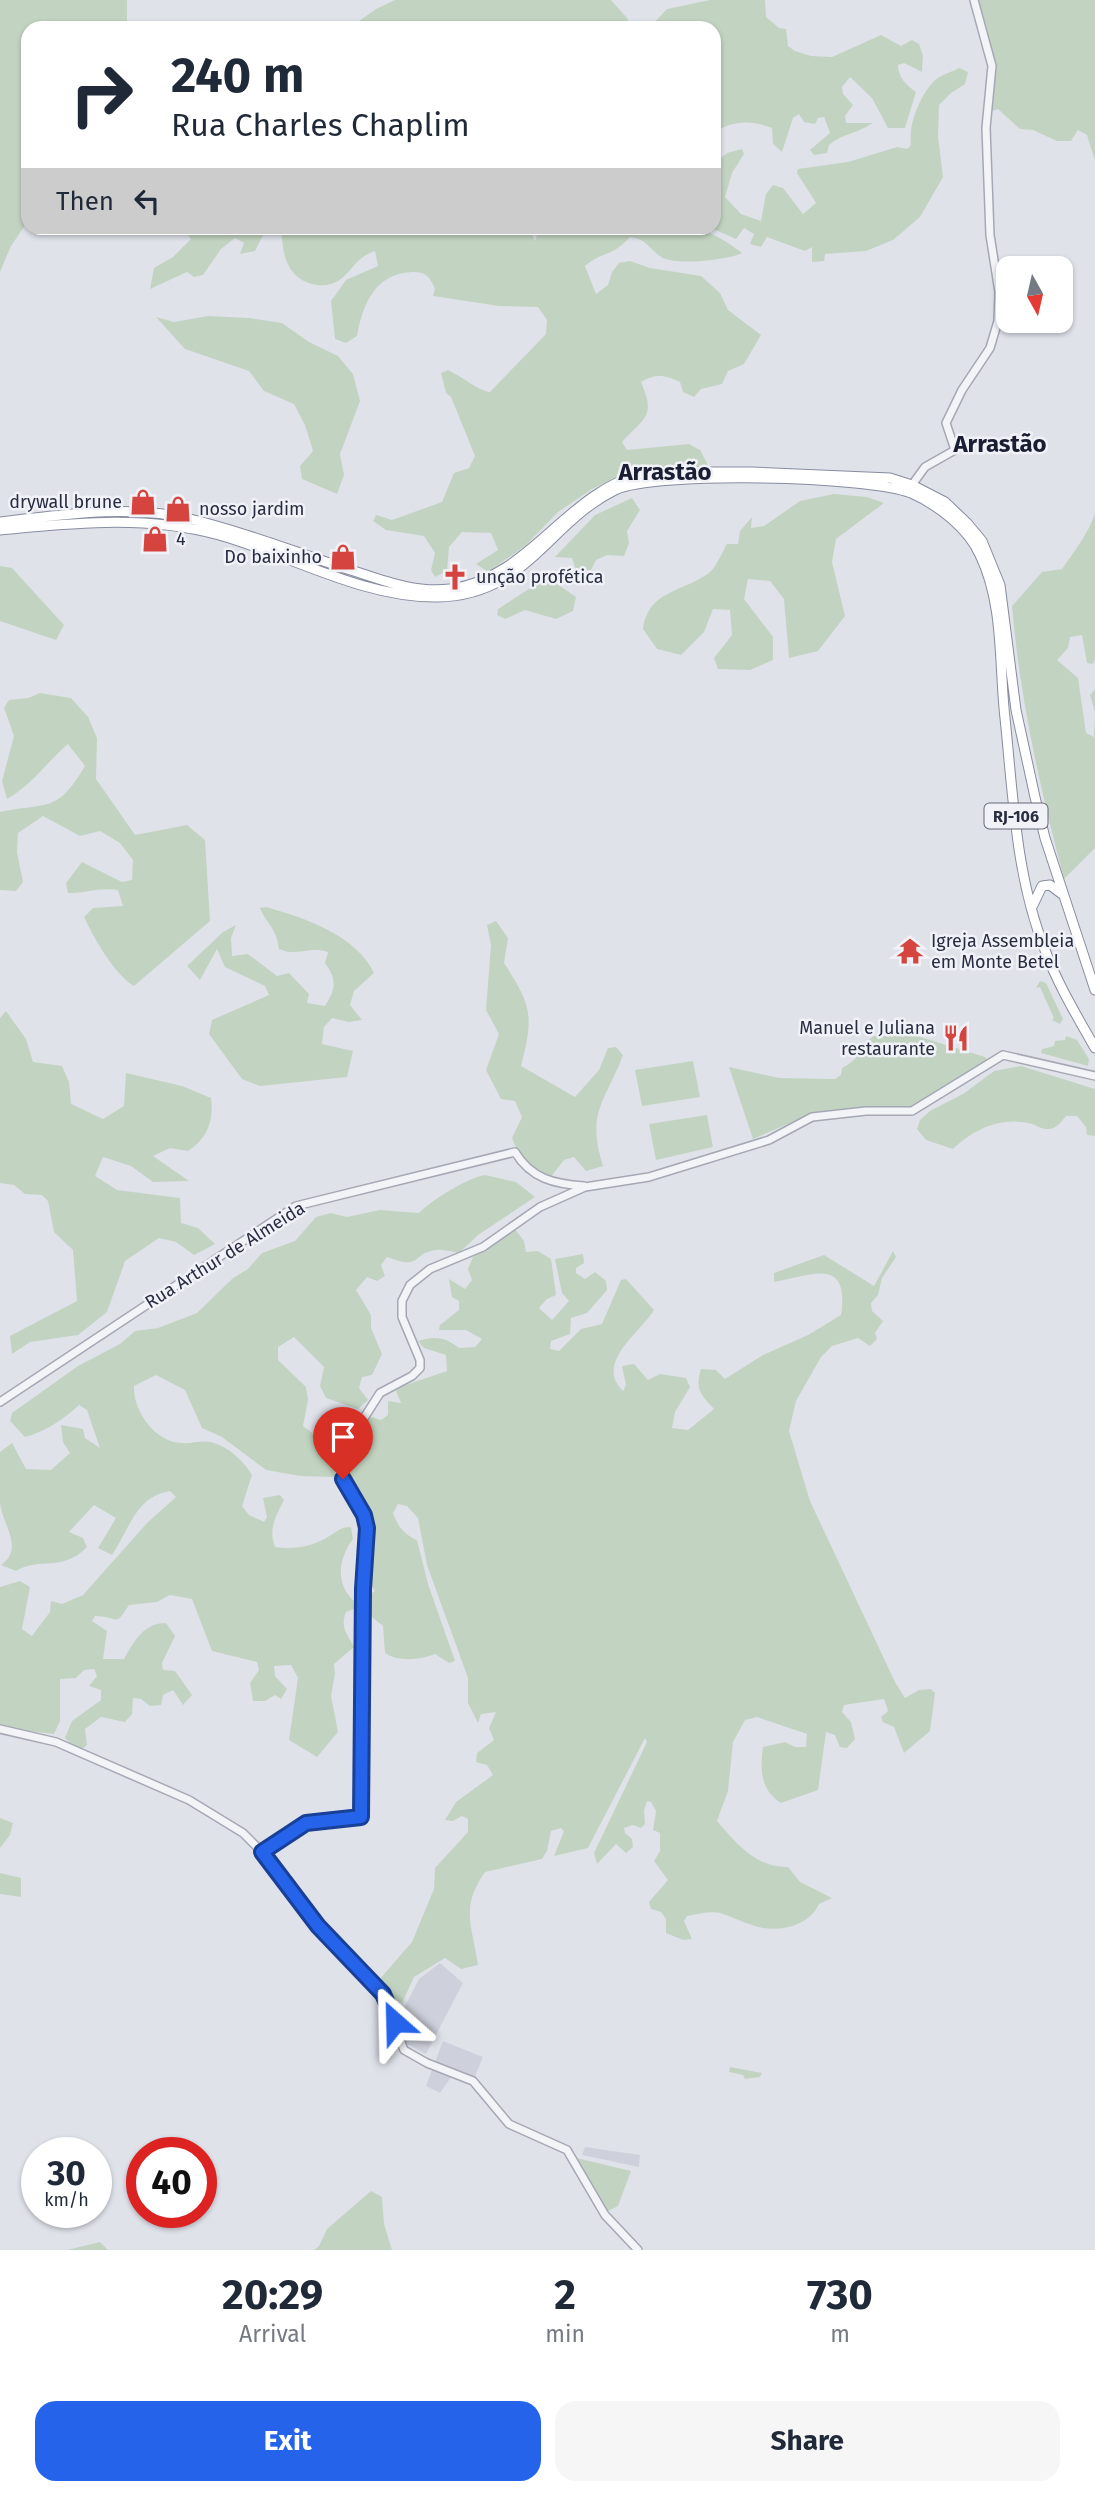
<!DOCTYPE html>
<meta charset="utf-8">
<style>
:root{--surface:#fff;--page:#f6f6f7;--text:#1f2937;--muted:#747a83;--accent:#2563eb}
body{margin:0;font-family:"Fira Sans",sans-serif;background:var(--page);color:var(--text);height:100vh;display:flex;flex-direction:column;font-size:26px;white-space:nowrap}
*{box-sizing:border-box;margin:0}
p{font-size:23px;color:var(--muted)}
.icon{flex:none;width:38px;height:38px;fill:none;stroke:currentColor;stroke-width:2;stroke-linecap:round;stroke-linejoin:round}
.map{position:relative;height:2250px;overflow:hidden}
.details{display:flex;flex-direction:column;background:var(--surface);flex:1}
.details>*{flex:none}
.top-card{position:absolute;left:21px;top:21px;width:700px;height:214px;border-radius:21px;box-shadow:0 2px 5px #0004;background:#fff;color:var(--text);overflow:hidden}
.needle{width:46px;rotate:172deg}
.fabs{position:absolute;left:996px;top:256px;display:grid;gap:14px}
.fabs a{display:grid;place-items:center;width:77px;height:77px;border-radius:14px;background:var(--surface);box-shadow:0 2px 5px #0004;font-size:35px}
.speed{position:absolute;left:21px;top:2137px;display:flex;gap:14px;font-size:35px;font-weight:700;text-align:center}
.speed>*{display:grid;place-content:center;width:91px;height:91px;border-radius:50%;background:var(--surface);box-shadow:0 2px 5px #0004;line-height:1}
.speed small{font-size:18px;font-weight:400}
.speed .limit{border:10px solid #d22;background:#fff;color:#111}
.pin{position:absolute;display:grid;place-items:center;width:60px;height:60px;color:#fff;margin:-72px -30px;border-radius:50% 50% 50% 0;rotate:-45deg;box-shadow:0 0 7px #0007}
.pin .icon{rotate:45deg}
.me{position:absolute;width:77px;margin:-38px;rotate:335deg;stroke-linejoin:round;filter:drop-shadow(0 0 5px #0008)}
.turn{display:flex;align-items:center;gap:24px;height:147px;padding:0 35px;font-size:32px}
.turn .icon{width:91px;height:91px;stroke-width:2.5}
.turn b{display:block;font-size:49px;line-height:60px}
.then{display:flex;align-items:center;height:66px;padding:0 35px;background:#0003;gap:14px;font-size:26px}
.eta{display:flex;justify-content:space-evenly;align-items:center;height:119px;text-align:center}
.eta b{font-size:42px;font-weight:700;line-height:49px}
.cta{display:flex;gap:14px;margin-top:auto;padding:14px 35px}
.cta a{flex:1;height:80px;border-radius:21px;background:var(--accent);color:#fff;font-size:28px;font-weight:700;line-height:80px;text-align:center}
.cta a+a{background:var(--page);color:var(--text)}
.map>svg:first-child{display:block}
.built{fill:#ced1dc}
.green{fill:#c2d4c1}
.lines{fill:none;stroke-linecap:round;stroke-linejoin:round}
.tertiary-casing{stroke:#a5a8b4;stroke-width:10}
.trunk-casing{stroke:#878ca1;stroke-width:11}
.tertiary{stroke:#f3f4f8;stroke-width:7}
.trunk{stroke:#fff;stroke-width:9}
.route-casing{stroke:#184099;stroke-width:18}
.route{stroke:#2563eb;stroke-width:12}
.labels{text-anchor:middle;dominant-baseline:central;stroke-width:5;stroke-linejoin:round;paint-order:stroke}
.shield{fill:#f0f2f7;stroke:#646878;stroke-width:2}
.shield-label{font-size:16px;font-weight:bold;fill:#282d42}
.poi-label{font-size:18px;fill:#282d42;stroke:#f0f2f7;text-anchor:start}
.street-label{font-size:18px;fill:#282d42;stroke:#f0f2f7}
.district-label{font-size:24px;font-weight:bold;fill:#1a1e33;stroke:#f0f2f7}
</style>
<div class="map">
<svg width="1095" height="2250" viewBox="0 0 1095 2250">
<rect width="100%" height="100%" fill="#e0e2ea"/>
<path class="built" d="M440,1963L463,1983L426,2054L405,2043L399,2034V2018L419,1979Z
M443,2041L483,2057L473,2081L454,2073L440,2093L426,2086Z
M585,2147L640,2155L639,2167L582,2155Z"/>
<path class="green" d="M0,0H127V28H28V221L11,246L0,272V288Z
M395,0H611L627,18L631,28H349L376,9Z
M710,0H765L766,17L779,28L786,29L788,46L795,51L811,56L832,57L881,35L901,46L912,40L919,44L923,56L922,72L904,63L898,65C898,77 906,85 916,92L905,128H888L872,98L850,77L842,87L843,94L853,105L845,116L846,123H873C859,133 841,134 829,145L827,153L814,155L810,150L830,133L824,117L818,118L815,124L804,122L799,114L793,118L782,152L773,144L772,128C753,120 729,120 714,134V28H649L667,9Z
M977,0H1095V161L1087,135L1078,130L1071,141H1057L1033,130L1020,129L998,109L992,111L993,87Z
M959,68L968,72L965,84L951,93L939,105L938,136L943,177L920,217L893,240L866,251L825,254L824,261L812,262V247L805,251L767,237L761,247L750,244L754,234L744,228L736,239L711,228H714V164L727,153L742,149L744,154L732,173L725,197L741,214L761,221L766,194L773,185L783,188L803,214L816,203L797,173L798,169L848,162L897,147L907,149L911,145C908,124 920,96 934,81C940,75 952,72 959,68Z
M182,228H247L263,235L255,251L240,254L244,243L235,238L221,249L203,275L194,277L187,272L150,289L154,268L173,257L191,239Z
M282,228H529L535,241L539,228H663L674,233C693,219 725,240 742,253C728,260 675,266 661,257C649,248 646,239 630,237C612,257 603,251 585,266L596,294L608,285L612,272L619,263L630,261L650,268L701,276L720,293L728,310L761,335L744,364L728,371L722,384L701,389L694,397L683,392L680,382C665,375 656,373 641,382C656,417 645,417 622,442L627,450L689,444L700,450L708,465L632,471L592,489L558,512L525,546L488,572L476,564L498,550L491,533L462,532L449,547L447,571L435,577L431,570L435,553L424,536L386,530L373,521L376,515L392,520L442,502L454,473L469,468L475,456L451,397L446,393L441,373L448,370C461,376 479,391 490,392L546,334L547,320L538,307L499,306L433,296L435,289C430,277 426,272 412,272C375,274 363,303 357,336L346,343L335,339L331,301L346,280L378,266L375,251C356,257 352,272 338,281C331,285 325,286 317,285C288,281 281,254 282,228Z
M208,316L249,318L282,323L309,342L338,356L353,374L360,401L340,454L344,475L337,494L302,479L300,466L313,451L305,425L294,404L264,391L249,371L185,349L156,317L174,322Z
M834,494L867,497L884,503L836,539L832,562L845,616L818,651L789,658L784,599L770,581L748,579L744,599L773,637V660L750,670L718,669L714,658L732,635L730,610L713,609L704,632L681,655L657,649L643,629C649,589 683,593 710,572C717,566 722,552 727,544H738L740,531L752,517L751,528L764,526L800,501Z
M632,498L640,510L627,531L629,543L624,556L607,555L596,560L591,570H576L572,558L555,557L595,515Z
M1095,512V658L1093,664L1087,663L1082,635L1070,637L1068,648L1057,660L1078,678L1086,733L1094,737L1095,712L1090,695L1095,689V848L1064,879C1040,788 1020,700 1012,606L1042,572L1062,569C1073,553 1091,530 1095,512Z
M0,566L12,568L64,625L56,640L0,621Z
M547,577L576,597L573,611L556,619L525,610L505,619L497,615L498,609Z
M40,693L71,698L88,717L97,738L96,779L135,835L187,825L205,840L210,921L134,986C114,974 94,938 84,917L93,908L123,906L118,890C100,887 86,893 68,893L66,883L82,862L122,882L132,880L133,860L120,843L100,831L80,836L43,816L18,833L17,852L23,882L16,891L0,890V812C50,802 57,813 85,766L68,744C45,764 33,784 7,799L2,781L14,736L4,708L9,700L28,698Z
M266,907C305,918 356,935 374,973L354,991L350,1005L362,1020L349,1022L332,1018L324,1027L322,1044L353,1051L347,1077L260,1086L242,1079L209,1034L212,1020L269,995L265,986L225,967L217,949L200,980L187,966L223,932L236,925L231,938L232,956L248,954L277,976L289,973L309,994L307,1003L325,1006C336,988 337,980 325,963L328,952C310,946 297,957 279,949C276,926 268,927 260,908Z
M496,921L508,938L504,963C532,1006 534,1016 521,1066L575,1097L599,1070L608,1048L616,1047L623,1055C605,1103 586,1111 603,1166L586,1171L574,1157L564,1160L550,1178C533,1169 518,1157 512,1138L522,1117L515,1101L501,1099L486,1070L499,1034L486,1010L491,945L487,925Z
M1040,981L1046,983L1063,1019L1060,1024L1052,1020L1054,1018L1040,987L1036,988Z
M6,1011L26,1039L33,1062L62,1066L69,1082L71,1104L103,1119L124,1106L126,1073L182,1086L211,1098C214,1120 208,1138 188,1151L170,1148L153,1156L189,1181L153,1182L131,1166L103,1157L95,1176L117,1190L180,1198L181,1223L198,1228L215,1244L194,1255L176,1242L159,1238L125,1261L107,1312L78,1335L30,1342L12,1354L10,1336L77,1301L73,1250L54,1232L48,1201L42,1195L25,1194L14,1185L0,1183V1018Z
M874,1036H917L985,1057L988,1060L955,1085L904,1110L848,1109L811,1114L753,1139L729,1067L779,1078L835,1079L841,1075L842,1068C864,1057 862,1043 874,1036Z
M1066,1036L1077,1040L1089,1059L1088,1066L1041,1053L1042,1049L1054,1046L1055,1041L1065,1040Z
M693,1061L700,1097L642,1106L635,1070Z
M1021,1066L1095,1089V1136L1087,1135L1086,1127L1077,1116H1066C1061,1122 1057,1128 1049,1129C1042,1130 1035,1124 1028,1123C999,1117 973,1130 953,1149L926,1140L917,1129L920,1120L930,1111L963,1094L994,1071Z
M707,1115L713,1147L656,1160L649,1124Z
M485,1175L516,1182L535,1197L478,1235L459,1253C452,1252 443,1249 436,1250C411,1253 423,1271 387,1257L381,1265L385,1276L377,1281L367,1277L356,1290L371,1315V1328L382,1354L372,1375L362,1377L359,1388L368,1400L358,1409L326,1398L320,1386L324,1367L294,1337L278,1347V1360L306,1387L308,1400L303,1426L320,1439L329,1441L335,1450V1477L300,1476L266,1470L222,1437L202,1428L185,1390L156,1375L134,1386C133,1411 155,1442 182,1443C192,1444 200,1440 210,1442C228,1446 243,1460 252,1475L242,1506L249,1515L264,1522L267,1517L263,1498L280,1495L284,1500C276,1516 268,1529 275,1547C294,1550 315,1546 331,1535C339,1530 341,1527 351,1527L353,1539C338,1559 335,1585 355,1602L354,1609L346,1612C340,1627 347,1634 354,1647L334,1664L335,1674L331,1696L338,1732L317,1757L289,1740L298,1678L291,1665L274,1666L275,1676L287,1689L281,1699L275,1695L265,1701H253L250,1683L259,1670L257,1662L212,1651L192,1599L170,1595L157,1602L129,1605C114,1628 121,1617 95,1616L92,1621L107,1631L103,1659H124C134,1641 144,1623 166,1623L175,1636L162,1663L163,1670L175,1671L192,1695L183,1705L173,1690L163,1695L161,1705L150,1706L141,1699L133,1698L132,1714L125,1722L101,1717L85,1729L87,1745L79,1751L65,1738L72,1721L101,1700V1690L89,1686L97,1676L94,1669L84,1670L76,1678L60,1679V1721L54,1734L0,1728V1587L20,1581L30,1587L22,1629L32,1636L50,1612L51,1601L62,1604L83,1595L147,1523L176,1497L170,1491C136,1496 129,1530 112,1555L98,1548L116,1518L94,1505L69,1532L83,1538L87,1547C61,1573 42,1556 16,1571L1,1565C25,1548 2,1524 0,1503C0,1487 0,1469 0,1452L12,1443L26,1469L51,1470L70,1453L63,1442L61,1425L83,1429L85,1438L100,1448L87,1410L79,1405C64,1419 45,1432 25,1437L10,1421L12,1413L78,1366L120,1344L135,1331L158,1328L197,1313L233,1278L248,1269L262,1253L295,1241L316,1217L331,1213L347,1217L380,1210L419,1213C430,1201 469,1177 485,1175Z
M514,1228L524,1241L526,1252L538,1251L551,1259L556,1295L547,1299L539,1308L552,1320L569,1301L562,1293L555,1259L583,1254L584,1263L576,1268V1273L585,1279L595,1272L606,1281L607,1290L587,1313L571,1318L570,1334L551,1341L550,1349L559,1351L581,1329L602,1324L621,1280L626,1279L654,1310C640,1333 594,1363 623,1391L626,1385L622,1366L634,1364L648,1380L660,1374L686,1378L690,1387L675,1412L672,1428L688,1430L714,1409C700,1394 695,1389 701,1369L716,1370L725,1379L763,1355L808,1335L841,1315C850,1255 810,1276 774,1282V1273L824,1255L874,1286L893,1251L896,1257L882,1278L878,1295L871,1303L872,1311L883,1321L875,1333L877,1339L870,1346L858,1338L832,1346L821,1357L796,1401L789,1431L810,1501L895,1682L905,1698L919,1690L931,1689L935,1693L930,1731L904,1753L894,1727L883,1722L881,1717L888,1711L884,1699L844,1705L842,1712L851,1722L855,1739L847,1748L840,1747L835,1735L826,1732L818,1790L781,1803C760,1790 760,1769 763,1747L785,1742L795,1747H806L807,1734L757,1717L745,1720L733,1742L728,1791L717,1821C736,1843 756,1868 788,1867L800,1882L832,1898L819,1904C809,1927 775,1934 752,1925C741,1922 731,1916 720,1913C710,1911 698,1914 687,1916L684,1921L692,1939L683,1940L666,1933V1919L661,1912L651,1909L649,1902L668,1880L654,1861L660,1851V1833L653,1830L656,1811L651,1802L647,1801L644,1810L645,1824L641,1828L633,1825L624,1828L625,1833L632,1839L633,1847L626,1853L616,1844L597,1864L594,1853L647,1742L645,1738L588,1848L554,1856L564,1831L561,1828L551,1831L547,1851L542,1859L485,1872C460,1908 472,1924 478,1965L461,1969L445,1958L414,1977L402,2003L392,1998L379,1980L412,1942L434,1889L435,1868L468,1832V1819L462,1816L453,1821L445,1820L456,1802L493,1775L487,1765L476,1762L477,1753L494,1740L489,1728L496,1712L481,1714L478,1723L468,1703V1678L427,1565L418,1518L407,1506L398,1504L393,1513C398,1526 403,1534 417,1540L428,1584L455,1661L449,1663L435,1654C421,1660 397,1662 385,1653L383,1626L368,1614L363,1599L375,1591C361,1572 362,1544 363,1521L373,1518C370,1498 351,1496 345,1479C337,1456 354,1429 372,1417L381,1420L388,1415V1401L401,1403L396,1391L400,1387L447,1371L446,1355L424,1348L418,1341C435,1336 445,1337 459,1348L475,1347L482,1339L466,1330H439L440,1325L459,1310V1301L452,1297L449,1279L465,1289L472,1280L468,1269L473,1257Z
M0,1818L13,1823L10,1835L0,1848Z
M0,1873L21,1878V1897L0,1894Z
M730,2067L762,2073L760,2077L745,2079L743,2075L729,2072Z
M572,2157L631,2171L618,2206L604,2213Z
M371,2191L382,2197L384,2224L392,2250H314L319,2246L327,2229Z
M100,2242L108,2250H67Z"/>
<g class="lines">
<g class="tertiary-casing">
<path id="tertiary" d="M912,485L925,467L955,450L946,423L962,390L990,348L998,321L999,292L990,235L986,128L992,66L974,0
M0,1402L296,1206L515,1152C531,1179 555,1184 584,1186
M0,1729L56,1742L189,1800L243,1833L262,1852L318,1926L383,1994L404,2050L427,2063L473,2081L509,2124L567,2150L605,2215L638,2250
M262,1852L306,1823L361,1817L363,1589L367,1528L364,1515L343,1479L341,1454L380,1393L412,1376L420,1368V1360L402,1317V1301L410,1285L430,1269L483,1247L540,1207L585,1187L649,1177L769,1140L812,1117L866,1111H912L1003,1055L1095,1076"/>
</g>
<g class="trunk-casing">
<path id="trunk" d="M0,522C61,515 129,504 190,519C247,532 301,555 357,572C387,582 417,593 450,589C532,578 565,491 647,472H752L890,478L912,485L945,502L967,523L982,541L1000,585L1016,710L1035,797L1045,838L1095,990
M0,530C75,523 145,515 219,535C290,555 363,598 437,597C526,596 548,523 615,490C655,471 869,476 911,493C938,505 968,528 980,555C1004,604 999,666 1005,718C1013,795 1016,878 1045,950C1058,985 1077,1016 1095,1048
M1033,905L1042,886L1050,885L1062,894"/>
</g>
<use href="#tertiary" class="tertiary"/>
<use href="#trunk" class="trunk"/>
</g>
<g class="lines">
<g class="route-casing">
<path id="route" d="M343,1479L364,1515L367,1528L363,1589L361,1817L306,1823L262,1852L318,1926L383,1994L395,2022"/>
</g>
<use href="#route" class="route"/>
</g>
<defs>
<g id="shop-bare" transform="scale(2.1)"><path d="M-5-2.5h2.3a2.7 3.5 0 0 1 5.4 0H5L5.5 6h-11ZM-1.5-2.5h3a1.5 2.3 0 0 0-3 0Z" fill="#d5443f" stroke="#f0f2f7" stroke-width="2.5" paint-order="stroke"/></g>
<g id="church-bare" transform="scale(2.1)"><path d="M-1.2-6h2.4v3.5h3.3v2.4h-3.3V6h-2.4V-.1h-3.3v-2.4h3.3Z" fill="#d5443f" stroke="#f0f2f7" stroke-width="2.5" paint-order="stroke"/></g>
<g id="temple-bare" transform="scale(2.1)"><path d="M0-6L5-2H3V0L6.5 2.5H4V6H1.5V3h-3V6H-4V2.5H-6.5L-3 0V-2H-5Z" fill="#d5443f" stroke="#f0f2f7" stroke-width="2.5" paint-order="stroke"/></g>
<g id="restaurant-bare" transform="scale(2.1)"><path d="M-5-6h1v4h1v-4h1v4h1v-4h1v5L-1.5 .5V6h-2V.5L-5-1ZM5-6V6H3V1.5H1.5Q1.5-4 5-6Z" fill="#d5443f" stroke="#f0f2f7" stroke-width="2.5" paint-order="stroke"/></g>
</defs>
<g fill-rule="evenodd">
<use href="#shop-bare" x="143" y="502"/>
<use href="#shop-bare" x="178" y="509"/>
<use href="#shop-bare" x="155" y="539"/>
<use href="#shop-bare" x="343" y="557"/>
<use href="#church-bare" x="455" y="577"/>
<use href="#temple-bare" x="910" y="951"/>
<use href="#restaurant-bare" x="956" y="1038"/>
</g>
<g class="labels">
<rect class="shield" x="984.5" y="803.5" width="63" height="25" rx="5"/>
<g class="shield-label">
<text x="1016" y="816">RJ-106</text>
</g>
<g class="poi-label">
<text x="122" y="502" text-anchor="end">drywall brune</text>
<text x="199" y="509">nosso jardim</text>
<text x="176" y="539">4</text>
<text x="322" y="557" text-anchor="end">Do baixinho</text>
<text x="476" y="577">unção profética</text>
<text x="931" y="941">Igreja Assembleia<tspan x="931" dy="21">em Monte Betel</tspan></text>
<text x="935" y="1028" text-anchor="end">Manuel e Juliana<tspan x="935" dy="21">restaurante</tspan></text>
</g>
<g class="street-label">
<text transform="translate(225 1255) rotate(-32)">Rua Arthur de Almeida</text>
</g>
<g class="district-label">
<text x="1000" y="444">Arrastão</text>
<text x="665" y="472">Arrastão</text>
</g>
</g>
</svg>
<div class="fabs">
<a><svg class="needle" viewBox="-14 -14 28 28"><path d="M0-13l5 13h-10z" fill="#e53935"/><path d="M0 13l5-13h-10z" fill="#747a83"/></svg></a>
</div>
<div class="speed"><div>30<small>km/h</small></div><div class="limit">40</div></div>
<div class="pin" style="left:343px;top:1479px;background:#d93025"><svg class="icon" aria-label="arrive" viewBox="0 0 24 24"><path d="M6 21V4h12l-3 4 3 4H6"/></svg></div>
<svg class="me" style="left:395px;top:2022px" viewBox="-20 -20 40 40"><path d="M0-17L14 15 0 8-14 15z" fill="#2563eb" stroke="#fff" stroke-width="4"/></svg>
<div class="top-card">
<div class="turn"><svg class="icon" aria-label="right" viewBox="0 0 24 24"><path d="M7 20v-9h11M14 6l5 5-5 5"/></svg><div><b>240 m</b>Rua Charles Chaplim</div></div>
<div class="then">Then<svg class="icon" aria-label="left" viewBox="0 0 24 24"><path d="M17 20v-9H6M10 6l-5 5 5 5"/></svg></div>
</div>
</div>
<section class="details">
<div class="eta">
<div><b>20:29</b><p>Arrival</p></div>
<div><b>2</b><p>min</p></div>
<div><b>730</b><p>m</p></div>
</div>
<div class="cta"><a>Exit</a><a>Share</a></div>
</section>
